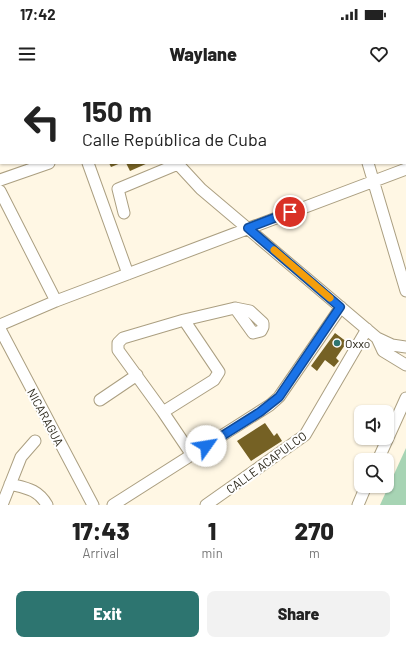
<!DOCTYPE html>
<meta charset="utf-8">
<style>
:root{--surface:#fff;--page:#f2f2f2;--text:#222;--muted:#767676;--accent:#2d7570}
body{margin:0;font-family:Barlow,sans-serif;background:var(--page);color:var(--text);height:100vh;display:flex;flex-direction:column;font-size:15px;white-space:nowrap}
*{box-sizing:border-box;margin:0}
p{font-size:13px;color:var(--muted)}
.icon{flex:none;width:22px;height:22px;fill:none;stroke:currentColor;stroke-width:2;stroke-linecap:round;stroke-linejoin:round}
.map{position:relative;height:425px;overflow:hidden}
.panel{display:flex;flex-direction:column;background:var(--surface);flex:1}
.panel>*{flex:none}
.guide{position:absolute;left:0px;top:0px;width:406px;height:84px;box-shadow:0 1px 3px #0004;background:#fff;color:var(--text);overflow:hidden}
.tools{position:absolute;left:354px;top:325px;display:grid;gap:8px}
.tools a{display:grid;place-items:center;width:40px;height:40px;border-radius:8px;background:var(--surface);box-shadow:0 1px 3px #0004;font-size:20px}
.pin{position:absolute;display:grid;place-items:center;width:34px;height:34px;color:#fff;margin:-17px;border:2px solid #fff;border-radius:50%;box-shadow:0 1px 4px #0007}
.me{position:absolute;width:44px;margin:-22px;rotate:58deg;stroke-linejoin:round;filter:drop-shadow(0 0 3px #0008)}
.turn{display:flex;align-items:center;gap:14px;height:84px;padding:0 16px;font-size:18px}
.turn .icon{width:52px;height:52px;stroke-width:2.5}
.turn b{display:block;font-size:28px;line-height:34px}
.eta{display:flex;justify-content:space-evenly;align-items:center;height:68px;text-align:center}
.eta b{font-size:24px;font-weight:800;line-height:28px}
.cta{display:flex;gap:8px;margin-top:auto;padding:8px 16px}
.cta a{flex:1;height:46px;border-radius:8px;background:var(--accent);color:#fff;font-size:16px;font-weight:800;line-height:46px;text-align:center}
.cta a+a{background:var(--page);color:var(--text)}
.status{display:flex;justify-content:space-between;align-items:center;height:28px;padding:0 20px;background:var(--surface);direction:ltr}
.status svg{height:11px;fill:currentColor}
header{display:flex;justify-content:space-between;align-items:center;height:52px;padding:0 16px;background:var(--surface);font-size:18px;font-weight:800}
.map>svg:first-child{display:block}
.green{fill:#a7d4b4}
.building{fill:#756124}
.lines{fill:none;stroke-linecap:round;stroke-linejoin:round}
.minor-casing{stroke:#ab9f81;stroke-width:13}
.minor{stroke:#fff;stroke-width:11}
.route-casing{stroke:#114b97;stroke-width:10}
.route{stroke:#1a73e8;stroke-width:7}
.slow{stroke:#f59e0b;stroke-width:7}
.poi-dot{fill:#2d7570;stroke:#fff;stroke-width:1.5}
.labels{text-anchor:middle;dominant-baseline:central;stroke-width:4;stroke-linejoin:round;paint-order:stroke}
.poi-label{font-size:12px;fill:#2b271a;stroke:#fff;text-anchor:start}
.street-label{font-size:12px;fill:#2b271a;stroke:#fff}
</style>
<div class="status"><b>17:42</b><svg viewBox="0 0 49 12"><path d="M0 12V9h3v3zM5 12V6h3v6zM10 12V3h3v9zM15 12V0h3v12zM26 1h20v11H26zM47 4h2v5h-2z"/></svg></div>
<header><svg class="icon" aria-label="menu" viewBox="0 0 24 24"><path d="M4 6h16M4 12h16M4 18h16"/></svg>Waylane<svg class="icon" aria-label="heart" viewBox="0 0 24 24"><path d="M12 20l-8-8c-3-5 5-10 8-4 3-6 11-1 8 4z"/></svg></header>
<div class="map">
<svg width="406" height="425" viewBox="0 0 406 425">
<rect width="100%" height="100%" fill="#fff7e4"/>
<path class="green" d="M406,368V425H380Z"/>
<path class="building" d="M109,83H121L111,87Z
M126,83H148L130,91Z
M335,253L347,262L336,278L339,281L334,287L325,280L317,291L311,286Z
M265,343L274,356L277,353L282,361L251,381L237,361Z"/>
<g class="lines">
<g class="minor-casing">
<path id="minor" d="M51,0V1
M145,0L146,1
M344,0V1
M280,1L282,0
M0,19H1
M88,83L128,194
M177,83L201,109L377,258L392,265L406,267
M368,83L406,211
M0,100L49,83
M0,111L56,221
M124,133L118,109L178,84
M184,240L219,292L214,300L163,332L192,375
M0,245L56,221L406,89
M0,249L93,425
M377,258L383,271L406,285
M100,320L137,295
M163,332L118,270V263L123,258L184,240L235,228L250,231L263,243V247L261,251L253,253L235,228
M378,380L406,318
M10,404C26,408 38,409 47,425
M2,425L21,377L35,361
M113,425L270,325L279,317L341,227
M206,425L305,355L367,249
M358,425L366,406"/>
</g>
<use href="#minor" class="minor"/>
</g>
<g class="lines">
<g class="route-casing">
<path id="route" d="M206,366L260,332L279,317L340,227L248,148L290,132"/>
</g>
<use href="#route" class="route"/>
<path class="slow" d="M274,170L330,218"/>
</g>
<circle class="poi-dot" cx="337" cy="263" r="4"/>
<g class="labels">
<g class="poi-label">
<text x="345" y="263">Oxxo</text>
</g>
<g class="street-label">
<text transform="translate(46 337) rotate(62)">NICARAGUA</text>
<text transform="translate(266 382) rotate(-36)">CALLE ACAPULCO</text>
</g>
</g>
</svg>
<div class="tools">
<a><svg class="icon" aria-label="sound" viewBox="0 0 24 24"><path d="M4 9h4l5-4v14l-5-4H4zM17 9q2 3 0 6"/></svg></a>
<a><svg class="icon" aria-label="search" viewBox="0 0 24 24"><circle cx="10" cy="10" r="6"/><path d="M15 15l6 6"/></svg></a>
</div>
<div class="pin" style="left:290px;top:132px;background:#d93025"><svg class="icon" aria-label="arrive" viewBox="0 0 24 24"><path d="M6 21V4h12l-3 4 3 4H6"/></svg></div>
<svg class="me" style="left:206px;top:366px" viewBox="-20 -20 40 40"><circle r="19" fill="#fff"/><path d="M0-13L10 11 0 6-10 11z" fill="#1a73e8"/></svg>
<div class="guide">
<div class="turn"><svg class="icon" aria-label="left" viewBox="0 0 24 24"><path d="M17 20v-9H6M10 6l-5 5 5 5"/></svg><div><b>150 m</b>Calle República de Cuba</div></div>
</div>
</div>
<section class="panel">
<div class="eta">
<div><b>17:43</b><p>Arrival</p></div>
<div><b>1</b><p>min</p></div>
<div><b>270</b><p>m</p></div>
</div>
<div class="cta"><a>Exit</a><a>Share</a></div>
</section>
